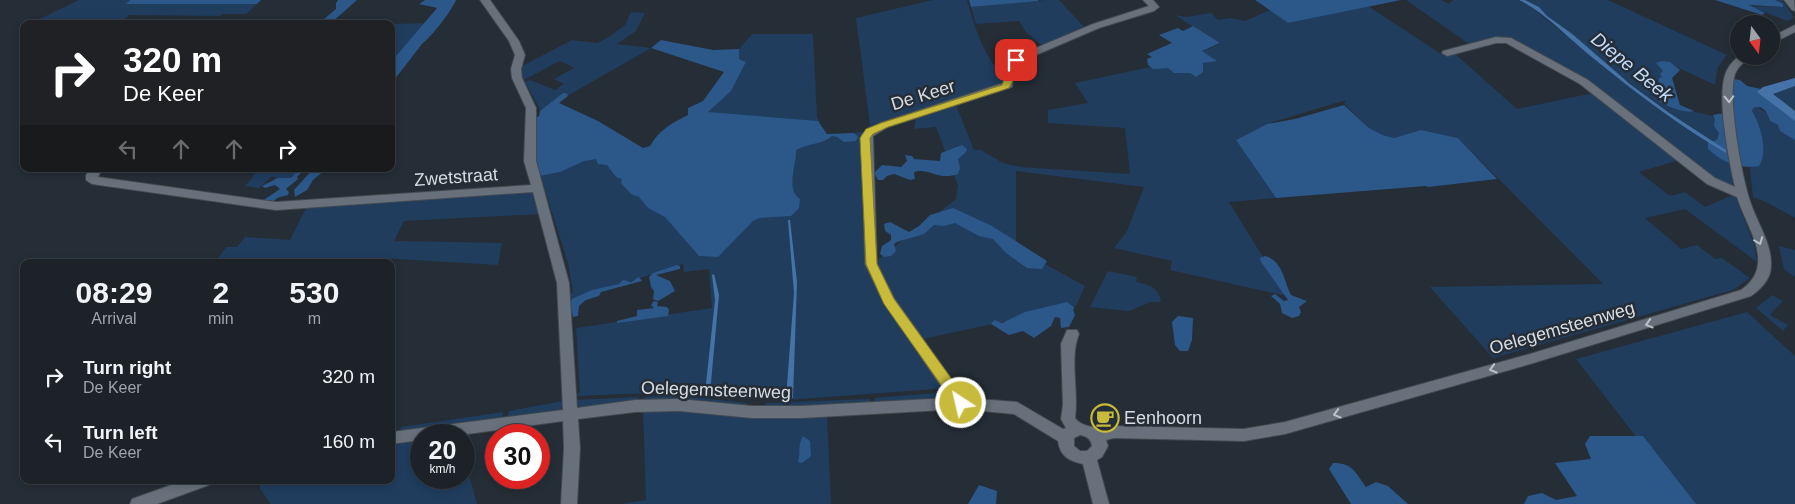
<!DOCTYPE html>
<style>
:root{--surface:#1c2228;--page:#292f34;--text:#f1f3f6;--muted:#a0a4a8;--line:#3a3f45}
body{margin:0;font-family:Helvetica,sans-serif;background:var(--page);color:var(--text);height:100vh;display:flex;flex-direction:column;font-size:19px;white-space:nowrap}
*{box-sizing:border-box;margin:0}
p{font-size:16px;color:var(--muted)}
.icon{flex:none;width:28px;height:28px;fill:none;stroke:currentColor;stroke-width:2;stroke-linecap:round;stroke-linejoin:round}
.map{position:relative;flex:1;overflow:hidden}
.details{position:absolute;left:20px;top:259px;width:375px;height:225px;display:flex;flex-direction:column;background:var(--surface);border-radius:10px;box-shadow:0 2px 8px #0003,0 0 0 1px var(--line)}
.details>*{flex:none}
.banner{position:absolute;left:20px;top:20px;width:375px;height:152px;border-radius:10px;box-shadow:0 2px 8px #0003,0 0 0 1px var(--line);background:#202124;color:#fff;overflow:hidden}
.needle{width:32px;rotate:165deg}
.controls{position:absolute;left:1730px;top:15px;display:grid;gap:10px}
.controls a{display:grid;place-items:center;width:50px;height:50px;border-radius:50%;background:var(--surface);box-shadow:0 2px 8px #0003,0 0 0 1px var(--line);font-size:25px}
.speed{position:absolute;left:410px;top:424px;display:flex;gap:10px;font-size:25px;font-weight:700;text-align:center}
.speed>*{display:grid;place-content:center;width:65px;height:65px;border-radius:50%;background:var(--surface);box-shadow:0 2px 8px #0003,0 0 0 1px var(--line);line-height:1}
.speed small{font-size:12px;font-weight:400}
.speed .limit{border:8px solid #d22;background:#fff;color:#111}
.pin{position:absolute;display:grid;place-items:center;width:42px;height:42px;color:#fff;margin:-21px;border-radius:10px;box-shadow:0 2px 8px #0006}
.me{position:absolute;width:55px;margin:-28px;rotate:325deg;stroke-linejoin:round;filter:drop-shadow(0 0 4px #0008)}
.turn{display:flex;align-items:center;gap:18px;height:105px;padding:0 20px;font-size:22px}
.turn .icon{width:65px;height:65px;stroke-width:2.5}
.turn b{display:block;font-size:35px;line-height:42px}
.lanes{display:flex;align-items:center;height:48px;padding:0 20px;background:#0003;justify-content:center;gap:25px;direction:ltr}
.lanes .off{opacity:.35}
.eta{display:flex;justify-content:space-evenly;align-items:center;height:85px;text-align:center}
.eta b{font-size:30px;font-weight:800;line-height:35px}
ul{padding:0;list-style:none}
li{display:flex;align-items:center;gap:15px;height:65px;padding:0 20px}
li div{flex:1}
li b{display:block;font-size:19px}
li em{font-style:normal}
.map>svg:first-child{display:block}
.green{fill:#203d5e}
.forest{fill:#2b5789}
.water{fill:#4673a7}
.lines{fill:none;stroke-linecap:round;stroke-linejoin:round}
.minor-casing{stroke:#424950;stroke-width:2}
.minor{fill:#68717b;fill-rule:evenodd}
.oneway{stroke:#bbc1c8}
.route{fill:#c8bb3b;stroke:#827a26}
.labels{text-anchor:middle;dominant-baseline:central;stroke-width:5;stroke-linejoin:round;paint-order:stroke}
.street-label{font-size:18px;fill:#d7dce2;stroke:#252d36}
.poi-label{font-size:18px;fill:#d7dce2;stroke:#252d36;text-anchor:start}
.water-label{font-size:19px;font-style:italic;fill:#c3dcfb;stroke:#252d36}
</style>
<div class="map">
<svg width="1795" height="504" viewBox="0 0 1795 504">
<rect width="100%" height="100%" fill="#252d36"/>
<path class="green" d="M79,0H130L127,4H257L246,14H223L220,16L129,15L120,24H29Z
M933,0H967C973,21 986,68 1008,76L1007,82L876,126L864,134L875,262L956,199L958,185L936,127L914,129L916,117L956,105L974,150H981L1003,163L1020,167L1130,174L1125,128L1048,123V110L1088,103L1075,83L1174,62L1220,44L1175,15L1186,17L1211,13L1218,20L1230,18L1245,21L1270,10L1288,23L1368,6L1441,54L1454,53L1517,109L1598,92L1509,39L1472,46L1406,0H1441L1449,4L1453,0H1519L1530,6L1655,107L1723,152L1732,164L1734,187L1742,195L1753,197L1742,95L1795,134V218L1768,203L1721,185L1686,158L1639,172L1670,196L1685,192L1705,207L1733,195L1736,198L1754,244L1757,262L1685,209L1645,218L1681,249L1697,245L1715,259L1722,258L1750,278L1733,290L1493,358L1430,287L1603,284L1458,138L1421,130L1394,138L1383,135L1369,128L1344,103L1346,100L1267,124L1236,140L1276,198L1229,202L1287,296L1170,270L1172,261L1114,248L1127,231L1144,187L1016,171V248L1085,286L1076,306L918,340L948,388L787,400L675,392L576,396L575,395L572,326L576,394L580,393L576,328L712,308L709,269L684,272L683,264L574,300L575,313H571L569,294L573,292L568,263L540,174L603,154L791,162L795,148L822,136L863,132L870,125L856,18Z
M1045,0H1059L1087,30L1045,48L1026,32L1019,21L976,24L971,7Z
M1525,0H1608L1727,55L1718,67L1715,85L1664,61L1667,105L1717,117L1723,148L1664,109L1596,57L1571,33L1547,17L1539,7Z
M1758,0H1782L1794,17L1788,21L1748,6L1783,7L1780,3Z
M631,12L645,13L636,31L617,44L651,48L541,111L525,82L530,80L555,90L564,84L554,79L574,68L560,61L522,81V66L572,40L597,43L609,37L625,25Z
M436,23L391,79V24Z
M752,34H813L817,117L820,122L744,119L707,112L731,90L746,62L739,59V49Z
M1795,86V111L1773,94Z
M259,169H300L285,184L272,182L276,177H271L259,188L245,186Z
M533,191L542,214L404,221L394,241L502,243L498,265L380,258L376,262H228L218,258L227,247H237L245,237L290,240L306,208Z
M1779,246L1795,250V277L1784,269Z
M1108,271L1137,277L1136,282C1149,285 1159,287 1161,302H1151L1129,311L1090,307Z
M1772,295L1783,301L1770,315L1788,325L1783,331L1756,308Z
M1747,312L1795,356V504H1688L1576,359Z
M949,392V398L946,399L874,403L875,398Z
M673,395L747,403V404L744,406L644,402V397Z
M639,397L638,403L583,408L577,405L575,400Z
M870,399V404L831,407L767,406L765,403Z
M563,401L565,404L560,411L507,417L509,411Z
M643,410L827,416L831,504H621L646,500Z
M503,412L502,418L400,432L401,427Z
M470,430L469,475L477,504H271L260,489L259,480H391V442L421,437V478H464V435H437Z"/>
<path class="forest" d="M130,0H261L257,4H126Z
M338,0H357L330,24H318L336,9V3Z
M425,0H456C451,12 432,36 422,44L391,84V58L397,55L437,8L419,4Z
M969,0H1038V1L971,7Z
M1255,0H1401L1288,23Z
M1715,0H1775L1783,4V7L1749,5L1765,13L1762,15Z
M1193,26L1220,43L1202,51L1217,61L1203,63V72L1196,77L1190,73H1174L1168,68L1153,69L1148,65L1147,59L1152,57L1147,54L1172,43L1159,35L1178,28L1183,31Z
M661,40L713,50L739,49V59L746,62L731,91L708,112L818,121L827,134L854,133L858,137L856,141L844,142L837,137L832,136C822,145 808,143 796,150C797,163 785,190 800,199L799,208L791,216L759,218L753,221L718,257L699,256L665,217L648,208L639,197L631,194L621,183L622,179L616,177L607,165L598,164L596,159L584,161L560,172L539,176L528,155L534,119L539,116L540,111L563,93L568,94L567,97L559,103L598,121L643,148L650,146C659,130 672,123 688,115V108L703,101L724,72L651,48Z
M1662,61L1670,62L1680,70L1672,78L1680,105L1694,111C1686,114 1664,106 1658,100L1659,78L1662,77L1660,74L1663,71L1656,63Z
M1726,78L1740,80L1747,86L1761,89L1795,119V140L1780,131L1778,125L1770,121C1768,113 1763,104 1753,108L1752,111C1760,125 1769,150 1759,166C1739,169 1723,163 1708,149V143L1717,140L1719,133L1714,126L1715,119L1713,115L1724,113L1727,84L1724,80Z
M1344,105L1369,128L1383,135L1394,138L1421,130L1458,138L1497,179L1428,187L1426,186L1276,198L1236,140L1267,124L1295,119Z
M962,145L967,149L966,152L958,159L960,168L958,174C938,181 928,167 914,172L915,179L910,180L894,174L887,176L883,180H878L874,173L882,165L901,167L907,161L905,155L912,156L914,159L940,161L941,153Z
M313,169L325,170L313,180L307,190L295,197L294,190Z
M297,171L301,173L297,177L298,179L286,189L289,192L288,195L277,198L271,204L264,203L265,199L280,189L275,185L265,188L262,186L278,178H291Z
M953,208L992,226L1047,261L1042,269L1027,268L1006,253L993,239L979,236L955,223L944,226L934,225L924,234L897,242L894,244L896,251L891,256L884,257L880,254L882,246L891,240V235L885,231L884,224L890,222L909,232L919,226L930,215Z
M1265,256C1283,261 1284,281 1291,295L1307,301L1299,307L1301,312L1299,316L1292,318L1282,313L1280,304L1271,296L1275,294L1284,301L1288,300L1261,262L1260,258Z
M677,265L680,266V269L656,275L670,281L675,291L658,301L653,299L654,291L651,287L649,277L653,273Z
M639,277L642,281L601,292L599,296L586,300L579,306L578,316L573,317L570,304L572,299L592,290L619,284L623,280L631,282Z
M654,301L658,302L657,306L667,307L669,310L668,316L617,323V321L637,316V310L654,308L651,305Z
M1067,302L1075,308L1073,309L1075,315L1069,327L1061,328L1060,318L1055,317L1051,326L1034,338L1023,331L1009,335L991,324L994,320L1002,323L1025,312Z
M1178,316L1193,318L1192,340L1188,351H1180L1175,345L1172,322Z
M803,436L810,441L811,456L802,463L798,462C801,453 797,446 803,436Z
M1590,436H1643L1696,504H1524L1528,496L1542,493L1556,500L1577,496L1555,463L1591,459L1585,444Z
M1333,463C1353,463 1355,472 1366,487L1376,482L1388,486L1408,504H1351L1329,469Z
M979,485L997,491L996,504H968Z"/>
<path class="water" d="M1519,0H1525L1539,7L1547,16L1571,33L1630,84L1668,112L1726,150V153C1679,126 1635,92 1593,58C1570,40 1544,12 1519,0Z
M1795,78V86L1773,94L1795,111V121L1757,92L1763,87Z
M788,220H790L797,282L793,398H786L794,293Z
M714,274L719,295L710,393H705L715,300L712,275Z"/>
<g class="lines">
<g class="minor-casing">
<path id="minor" d="M480,0H490L519,41L525,55L521,69L522,78L536,108V161L569,283L577,408L635,400L679,399L752,406H801L949,398L884,303L865,264L862,135L880,123L1003,83L1004,64L1007,60L1093,24L1149,6L1143,0H1153L1159,7L1154,11L1099,28L1015,64L1012,87L888,127L873,136L877,264L894,298L965,398L1017,402L1063,429L1066,428L1061,419L1063,405L1061,344L1067,330H1077L1079,334C1069,359 1079,391 1075,418C1083,429 1102,428 1114,426L1244,429L1285,422L1530,354L1741,290C1777,265 1747,229 1737,197L1707,184L1580,84L1506,43H1496L1447,56L1442,53L1443,51L1496,37L1511,38L1588,80L1715,178L1735,187C1729,160 1717,100 1725,75C1727,68 1733,61 1739,56H1750C1745,62 1738,66 1735,74C1727,98 1742,177 1750,201C1757,223 1772,243 1771,266C1771,279 1761,289 1751,296L1530,364L1285,434L1244,441L1114,438L1106,440L1108,446L1102,457L1097,460L1109,504H1093L1083,464C1069,461 1060,456 1058,441L1014,414L961,409L801,418H752L679,411L635,412L578,419L580,448L577,504H561L564,448L563,421L460,435H421V440L391,444V432L563,410L557,283L533,192L276,210L92,184L86,180V175L90,169H102L98,177L276,202L531,185L524,161L526,108L512,78L511,69L515,55L509,41ZM1080,435C1087,436 1091,439 1092,446L1087,451H1080L1074,446V438Z
M1784,0H1794L1795,11L1792,10Z
M1795,25V32L1771,44V37Z
M185,480H212L209,485L157,504H130L132,499Z"/>
</g>
<use href="#minor" class="minor"/>
</g>
<defs><path id="oneway-chevron" d="M-2-3.5L2.5 0L-2 3.5" fill="none" stroke-width="1.6" stroke-linecap="round" stroke-linejoin="round" transform="scale(1.25)"/></defs>
<g class="oneway">
<use href="#oneway-chevron" transform="translate(1729 99) rotate(88)"/>
<use href="#oneway-chevron" transform="translate(1759 241) rotate(69)"/>
<use href="#oneway-chevron" transform="translate(1649 324) rotate(164)"/>
<use href="#oneway-chevron" transform="translate(1493 369) rotate(164)"/>
<use href="#oneway-chevron" transform="translate(1337 414) rotate(164)"/>
</g>
<path class="route" d="M1016,57L1020,60L1014,64L1015,77L1009,88L888,127L873,134L870,138L877,264L894,299L966,399L967,403L961,408L956,406L884,304L866,264L860,138L866,129L881,123L1002,85L1005,77V63Z"/>
<defs>
<g id="cafe-ring" transform="scale(1.4375)"><circle r="9.5" fill="#252d36" stroke="#c8bb3b" stroke-width="1.5"/><path d="M-5.5-4.5H6V0H3Q3 3.5 0 3.5H-2.5Q-5.5 3.5-5.5 0ZM3-3.2v2h1.7v-2ZM-6 4.5H4V6H-6Z" fill="#c8bb3b"/></g>
</defs>
<g fill-rule="evenodd">
<use href="#cafe-ring" x="1105" y="418"/>
</g>
<g class="labels">
<g class="street-label">
<text transform="translate(923 95) rotate(-17)">De Keer</text>
<text transform="translate(456 177) rotate(-4)">Zwetstraat</text>
<text transform="translate(1562 328) rotate(-16)">Oelegemsteenweg</text>
<text transform="translate(716 390) rotate(2)">Oelegemsteenweg</text>
</g>
<g class="poi-label">
<text x="1124" y="418">Eenhoorn</text>
</g>
<g class="water-label">
<text transform="translate(1632 67) rotate(39)">Diepe Beek</text>
</g>
</g>
</svg>
<div class="controls">
<a><svg class="needle" viewBox="-14 -14 28 28"><path d="M0-13l5 13h-10z" fill="#e53935"/><path d="M0 13l5-13h-10z" fill="#a0a4a8"/></svg></a>
</div>
<div class="speed"><div>20<small>km/h</small></div><div class="limit">30</div></div>
<div class="pin" style="left:1016px;top:60px;background:#d93025"><svg class="icon" aria-label="arrive" viewBox="0 0 24 24"><path d="M6 21V4h12l-3 4 3 4H6"/></svg></div>
<svg class="me" style="left:961px;top:403px" viewBox="-20 -20 40 40"><circle r="17" fill="#c8bb3b" stroke="#fff" stroke-width="3"/><path d="M0-11L8 9 0 5-8 9z" fill="#fff"/></svg>
<div class="banner">
<div class="turn"><svg class="icon" aria-label="right" viewBox="0 0 24 24"><path d="M7 20v-9h11M14 6l5 5-5 5"/></svg><div><b>320 m</b>De Keer</div></div>
<div class="lanes"><svg class="icon off" aria-label="left" viewBox="0 0 24 24"><path d="M17 20v-9H6M10 6l-5 5 5 5"/></svg><svg class="icon off" aria-label="ahead" viewBox="0 0 24 24"><path d="M12 20V5M6 11l6-6 6 6"/></svg><svg class="icon off" aria-label="ahead" viewBox="0 0 24 24"><path d="M12 20V5M6 11l6-6 6 6"/></svg><svg class="icon" aria-label="right" viewBox="0 0 24 24"><path d="M7 20v-9h11M14 6l5 5-5 5"/></svg></div>
</div>
<section class="details">
<div class="eta">
<div><b>08:29</b><p>Arrival</p></div>
<div><b>2</b><p>min</p></div>
<div><b>530</b><p>m</p></div>
</div>
<ul>
<li><svg class="icon" aria-label="right" viewBox="0 0 24 24"><path d="M7 20v-9h11M14 6l5 5-5 5"/></svg><div><b>Turn right</b><p>De Keer</p></div><em>320 m</em></li>
<li><svg class="icon" aria-label="left" viewBox="0 0 24 24"><path d="M17 20v-9H6M10 6l-5 5 5 5"/></svg><div><b>Turn left</b><p>De Keer</p></div><em>160 m</em></li>
</ul>
</section>
</div>
